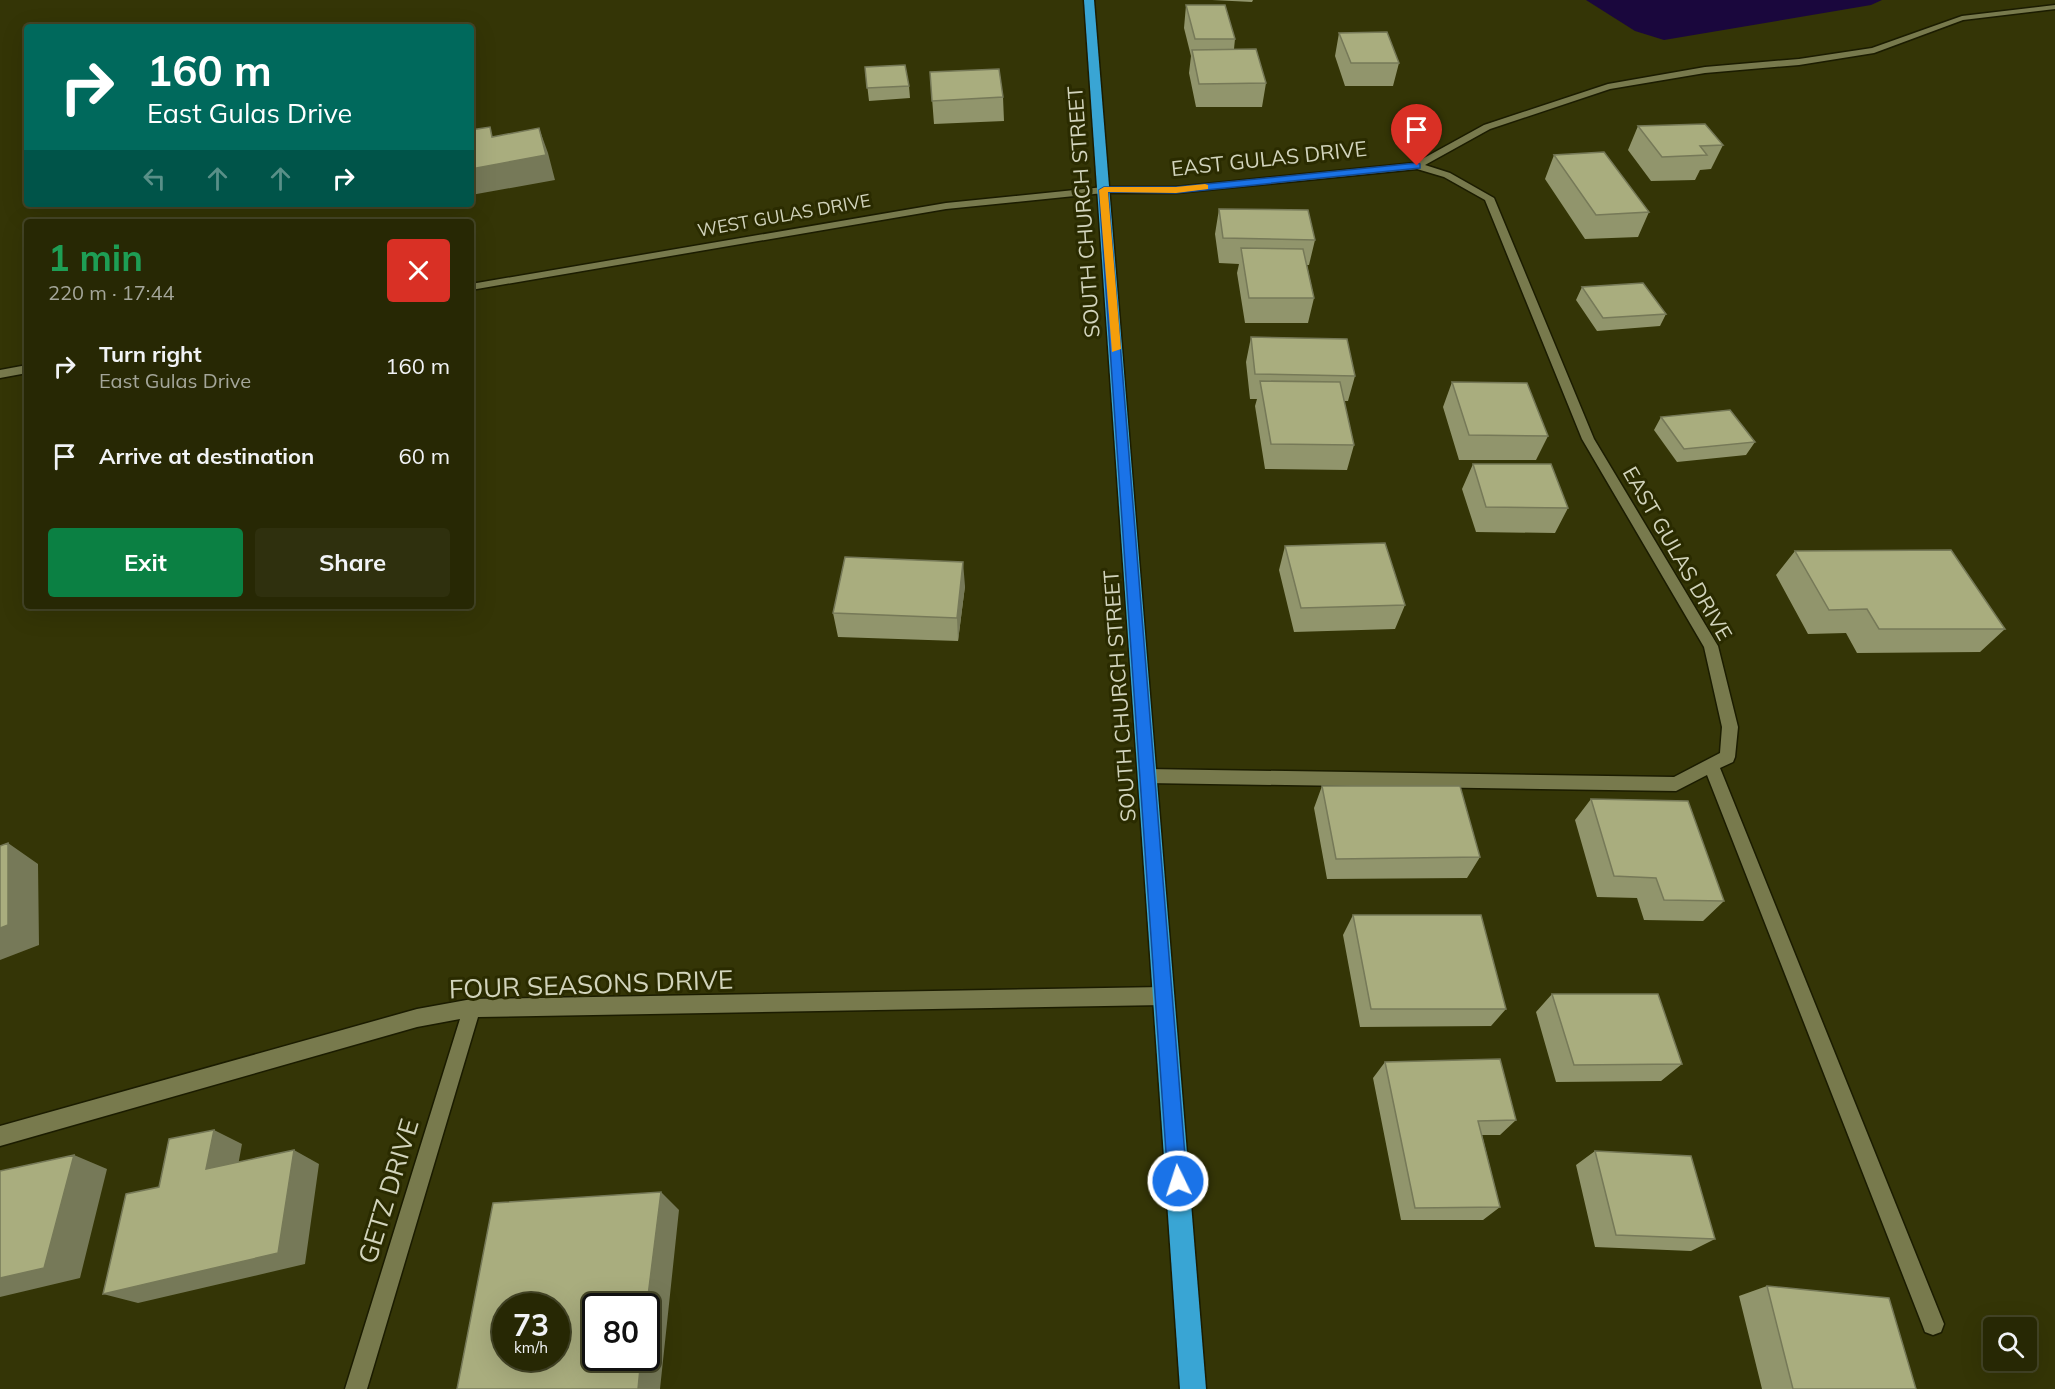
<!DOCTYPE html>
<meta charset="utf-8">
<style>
:root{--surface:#272804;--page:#2f300e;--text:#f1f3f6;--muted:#a4a69a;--line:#434426;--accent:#0b8043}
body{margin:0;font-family:Mulish,sans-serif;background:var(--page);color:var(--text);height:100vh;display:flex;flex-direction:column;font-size:22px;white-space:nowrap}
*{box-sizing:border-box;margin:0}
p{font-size:20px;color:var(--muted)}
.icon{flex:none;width:33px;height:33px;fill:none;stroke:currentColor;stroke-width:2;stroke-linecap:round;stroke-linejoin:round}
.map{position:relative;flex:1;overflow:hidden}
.side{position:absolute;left:24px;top:219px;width:450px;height:390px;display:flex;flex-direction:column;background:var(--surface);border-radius:6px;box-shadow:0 6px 24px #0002,0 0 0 2px var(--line)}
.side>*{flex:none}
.banner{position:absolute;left:24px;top:24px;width:450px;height:183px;border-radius:6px;box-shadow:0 6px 24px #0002,0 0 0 2px var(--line);background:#00695c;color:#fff;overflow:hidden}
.tools{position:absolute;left:1983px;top:1317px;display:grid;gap:12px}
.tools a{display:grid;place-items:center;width:54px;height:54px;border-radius:6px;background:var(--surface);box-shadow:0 6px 24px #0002,0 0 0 2px var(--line);font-size:30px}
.speed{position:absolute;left:492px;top:1293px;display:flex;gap:12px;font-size:30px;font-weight:700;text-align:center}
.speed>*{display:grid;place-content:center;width:78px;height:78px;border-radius:50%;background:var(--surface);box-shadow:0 6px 24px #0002,0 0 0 2px var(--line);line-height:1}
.speed small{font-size:15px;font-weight:400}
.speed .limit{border:3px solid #111;border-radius:9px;background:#fff;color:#111}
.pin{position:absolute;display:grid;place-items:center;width:51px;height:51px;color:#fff;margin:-62px -26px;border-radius:50% 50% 50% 0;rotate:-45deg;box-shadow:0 0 6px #0007}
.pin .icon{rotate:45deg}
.me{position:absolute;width:66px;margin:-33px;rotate:356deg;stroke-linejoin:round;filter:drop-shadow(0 0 4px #0008)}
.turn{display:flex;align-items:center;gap:21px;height:126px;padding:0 24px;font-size:27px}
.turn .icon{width:78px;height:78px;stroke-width:2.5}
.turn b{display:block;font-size:42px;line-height:51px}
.lanes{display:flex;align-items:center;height:57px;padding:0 24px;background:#0003;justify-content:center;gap:30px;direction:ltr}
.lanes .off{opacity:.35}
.round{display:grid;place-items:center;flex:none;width:63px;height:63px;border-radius:6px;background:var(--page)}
.summary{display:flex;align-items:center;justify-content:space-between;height:102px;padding:0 24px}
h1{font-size:36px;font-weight:700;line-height:45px;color:#1e9e55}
.button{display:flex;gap:12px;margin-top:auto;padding:12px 24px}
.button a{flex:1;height:69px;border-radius:6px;background:var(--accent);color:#fff;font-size:24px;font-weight:700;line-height:69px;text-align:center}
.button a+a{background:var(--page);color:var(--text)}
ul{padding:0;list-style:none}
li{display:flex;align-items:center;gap:18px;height:90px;padding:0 24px}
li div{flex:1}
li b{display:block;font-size:22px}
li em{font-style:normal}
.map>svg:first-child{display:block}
.water{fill:#1a073d}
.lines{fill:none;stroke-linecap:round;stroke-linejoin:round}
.minor-casing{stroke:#1b1c00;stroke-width:3}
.highway-casing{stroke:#1b1c00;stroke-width:3}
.minor{fill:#787a4d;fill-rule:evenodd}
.highway{fill:#39a5d4;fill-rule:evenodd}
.wall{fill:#91956c}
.shaded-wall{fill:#767958}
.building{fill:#a9ad7e;stroke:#767958;stroke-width:1.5;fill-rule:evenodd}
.route{fill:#1a73e8;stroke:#114b97;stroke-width:1.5}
.slow{fill:#f59e0b}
.labels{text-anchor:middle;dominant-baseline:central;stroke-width:6;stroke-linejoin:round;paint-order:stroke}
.far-street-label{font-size:18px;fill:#d2d4bc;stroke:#2a2b00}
.street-label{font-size:21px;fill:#d2d4bc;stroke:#2a2b00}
.near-street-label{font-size:26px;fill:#d2d4bc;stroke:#2a2b00}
</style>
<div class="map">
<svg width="2055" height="1389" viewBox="0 0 2055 1389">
<rect width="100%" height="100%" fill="#343506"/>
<path class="water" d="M1586,0H1882L1871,5L1664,40L1635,31Z"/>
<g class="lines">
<g class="minor-casing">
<path id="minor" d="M2055,5V9L1963,20L1874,53L1799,65L1705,73L1610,89L1490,129L1425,165L1450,173L1494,198L1594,439L1718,646L1738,727L1735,757L1733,762L1720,768L1944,1324L1941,1332L1933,1335L1925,1332L1922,1324L1707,775L1676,791L1147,783L1141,781L1139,776L1141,771L1147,769L1674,777L1720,753L1722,727L1704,647L1582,439L1485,200L1444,177L1417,169L1176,193H1104L946,209L471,290V284L946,203L1104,187H1176L1415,163L1484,125L1608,84L1705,67L1799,59L1872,48L1962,16Z
M27,365V373L0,378V370Z
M1164,987L1170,990L1173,996L1170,1002L1164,1005L478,1017L367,1389H345L460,1019L417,1027L0,1146V1126L417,1009L472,999Z"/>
</g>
<g class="highway-casing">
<path id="highway" d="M1084,0H1094L1206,1389H1180Z"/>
</g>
<use href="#minor" class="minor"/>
<use href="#highway" class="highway"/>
</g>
<path class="wall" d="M1212,0H1253L1252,2Z
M1186,5L1235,39L1234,49L1266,83L1262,107H1196L1189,73L1191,56L1184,28Z
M1339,33L1399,63L1393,86H1345L1335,56Z
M865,67L909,86L910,98L869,101Z
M930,72L1003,97L1004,121L934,124Z
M1638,126L1723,145L1711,169L1700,170L1695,180L1651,181L1628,150Z
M1554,155L1649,212L1638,237L1585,239L1545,179Z
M1219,209L1315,240L1309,265H1307L1314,298L1308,323H1245L1237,273L1239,264L1219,263L1215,234Z
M1582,287L1666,314L1660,326L1597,331L1576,300Z
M1251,337L1355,376L1348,401H1344L1354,445L1347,470L1265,469L1255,406L1257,399H1250L1246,362Z
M1452,382L1548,436L1536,460H1459L1443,407Z
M1661,417L1755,442L1746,455L1677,462L1654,430Z
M1473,464L1568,508L1555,533L1476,532L1462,489Z
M1285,546L1405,605L1395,629L1294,632L1279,570Z
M1795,551L2005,629L1980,652L1857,653L1846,633L1808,634L1776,575Z
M965,586L958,641L838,637L833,613Z
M1322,786L1480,857L1467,878L1327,879L1314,808Z
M1591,799L1724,901L1703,921L1644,920L1637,898L1597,897L1575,820Z
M1353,915L1506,1009L1491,1026L1360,1027L1343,935Z
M1552,994L1682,1064L1661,1081L1556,1082L1536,1012Z
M1385,1062L1516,1120L1500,1135H1482L1500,1207L1483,1220H1401L1373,1078Z
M1595,1151L1715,1239L1691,1251L1595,1247L1576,1165Z
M1767,1286L1916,1389H1762L1739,1296Z"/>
<path class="shaded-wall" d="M539,128L548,153L555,180L471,195V169Z
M963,562L965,586L958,641L957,618Z
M8,843L38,864L39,945L0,960V928Z
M214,1130L242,1144L235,1182L206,1169Z
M294,1150L319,1164L305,1264L138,1303L103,1294Z
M74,1155L107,1169L80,1278L0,1297V1278Z
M661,1192L679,1210L660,1389H638L641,1358H646V1312Z"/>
<path class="building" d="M1186,5H1225L1235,39H1195Z
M1387,32L1399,63H1351L1339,33Z
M1256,49L1266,83L1199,84L1192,50Z
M905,65L909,86L867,88L865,67Z
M999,69L1003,97L932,101L930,72Z
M1705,124L1723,145L1700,146L1707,155L1662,157L1638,126Z
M490,127L492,137L539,128L546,155L471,169V130Z
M1604,152L1649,212L1596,215L1554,155Z
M1219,209L1308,210L1315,240L1223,238Z
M1241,248L1303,249L1314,298H1249Z
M1643,283L1666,314L1603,318L1582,287Z
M1251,337L1347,339L1355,376L1255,374Z
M1260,381L1340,382L1354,445L1271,444Z
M1452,382L1527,383L1548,436L1469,435Z
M1730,410L1755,442L1684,449L1661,417Z
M1473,464H1551L1568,508L1486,507Z
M1385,543L1405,605L1301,608L1285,546Z
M1951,550L2005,629H1879L1867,609L1829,610L1795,551Z
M845,557L963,562L957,618L833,613Z
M1322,786H1460L1480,857L1336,859Z
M1591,799L1688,801L1724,901L1664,900L1656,878L1614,876Z
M8,843V925L0,928V846Z
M1353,915H1481L1506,1009H1371Z
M1552,994H1658L1682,1064L1574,1065Z
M1500,1059L1516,1120L1478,1121L1500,1207L1415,1208L1385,1062Z
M214,1130L206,1169L294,1150L278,1253L103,1294L126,1194L159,1187L169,1139Z
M1595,1151L1691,1156L1715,1239L1616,1235Z
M74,1155L44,1268L0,1278V1171Z
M661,1192L646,1312V1306H596V1358H641L638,1389H457L493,1203ZM506,1306H556V1358H506Z
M1767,1286L1889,1298L1916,1389H1793Z"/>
<path class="route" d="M1417,163L1420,164V168L1176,193L1108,192L1187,1181L1184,1187L1178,1190L1171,1187L1168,1181L1099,190L1104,187H1176Z"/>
<path class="slow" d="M1205,184L1208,185V189L1176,193L1108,192L1121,349L1112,352L1099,190L1104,187H1176Z"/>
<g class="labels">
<g class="far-street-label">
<text transform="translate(784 215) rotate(-10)">WEST GULAS DRIVE</text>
</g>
<g class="street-label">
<text transform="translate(1269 158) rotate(-6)">EAST GULAS DRIVE</text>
<text transform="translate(1083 212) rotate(-94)">SOUTH CHURCH STREET</text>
<text transform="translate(1678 553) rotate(60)">EAST GULAS DRIVE</text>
<text transform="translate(1119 696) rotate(-94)">SOUTH CHURCH STREET</text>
</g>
<g class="near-street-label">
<text transform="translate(591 984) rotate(-2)">FOUR SEASONS DRIVE</text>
<text transform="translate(388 1191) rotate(-73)">GETZ DRIVE</text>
</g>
</g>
</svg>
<div class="tools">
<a><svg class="icon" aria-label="search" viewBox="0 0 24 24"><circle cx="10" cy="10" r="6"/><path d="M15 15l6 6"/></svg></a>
</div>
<div class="speed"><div>73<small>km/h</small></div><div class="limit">80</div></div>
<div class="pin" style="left:1417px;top:166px;background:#d93025"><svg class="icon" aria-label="arrive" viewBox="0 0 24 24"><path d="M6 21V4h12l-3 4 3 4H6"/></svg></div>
<svg class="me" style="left:1178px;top:1181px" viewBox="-20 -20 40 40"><circle r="17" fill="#1a73e8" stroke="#fff" stroke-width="3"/><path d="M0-11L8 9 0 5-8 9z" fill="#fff"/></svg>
<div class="banner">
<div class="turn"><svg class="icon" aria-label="right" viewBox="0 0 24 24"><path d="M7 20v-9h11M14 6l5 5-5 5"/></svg><div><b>160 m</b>East Gulas Drive</div></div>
<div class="lanes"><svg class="icon off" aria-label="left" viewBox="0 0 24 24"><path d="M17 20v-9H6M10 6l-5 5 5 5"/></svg><svg class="icon off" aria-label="ahead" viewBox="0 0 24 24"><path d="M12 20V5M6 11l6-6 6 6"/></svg><svg class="icon off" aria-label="ahead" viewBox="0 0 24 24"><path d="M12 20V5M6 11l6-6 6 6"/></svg><svg class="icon" aria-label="right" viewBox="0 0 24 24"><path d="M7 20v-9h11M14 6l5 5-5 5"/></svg></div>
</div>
<section class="side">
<div class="summary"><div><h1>1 min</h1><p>220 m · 17:44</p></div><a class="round" style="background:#d93025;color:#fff"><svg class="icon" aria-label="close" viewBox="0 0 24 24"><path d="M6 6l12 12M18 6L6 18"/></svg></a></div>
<ul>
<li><svg class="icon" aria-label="right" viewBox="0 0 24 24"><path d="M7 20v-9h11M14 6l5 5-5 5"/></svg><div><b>Turn right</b><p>East Gulas Drive</p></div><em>160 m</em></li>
<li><svg class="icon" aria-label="arrive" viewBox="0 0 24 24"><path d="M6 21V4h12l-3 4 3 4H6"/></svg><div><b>Arrive at destination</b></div><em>60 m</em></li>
</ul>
<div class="button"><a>Exit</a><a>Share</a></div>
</section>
</div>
